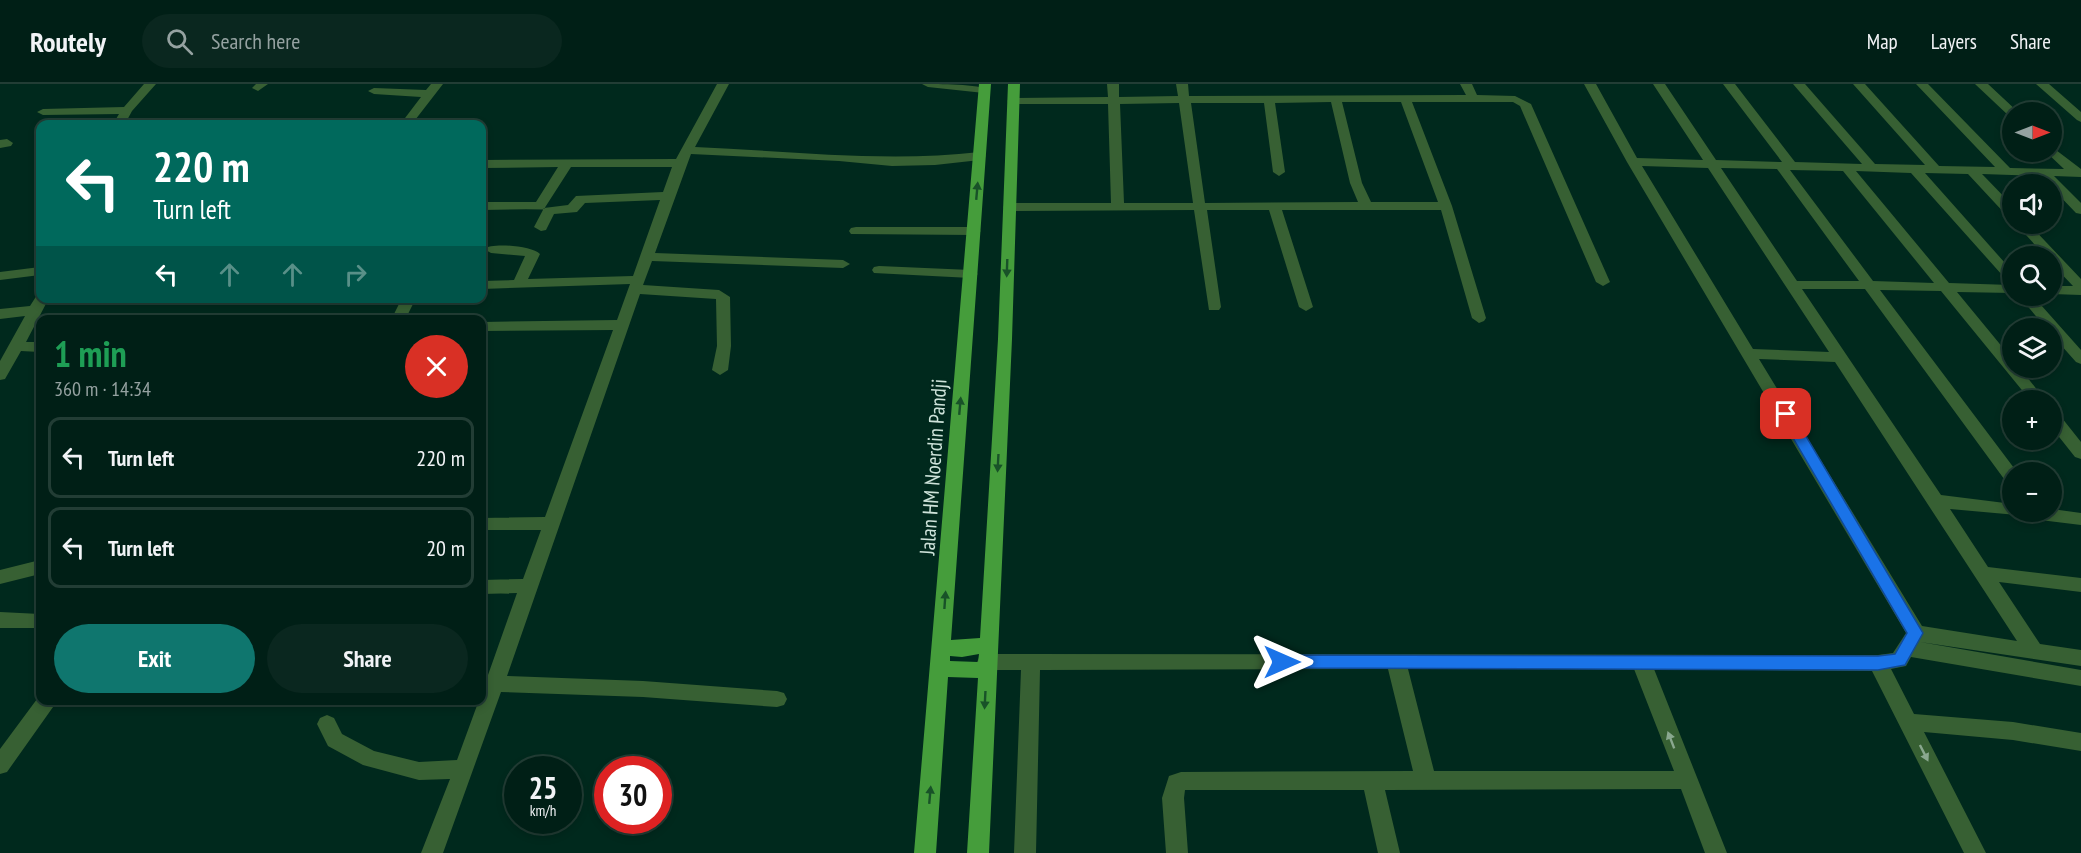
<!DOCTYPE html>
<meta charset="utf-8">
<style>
:root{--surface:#001f16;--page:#0a271f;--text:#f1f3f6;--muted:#95a2a1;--line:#223d35;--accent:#0f766e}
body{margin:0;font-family:"PT Sans Narrow",sans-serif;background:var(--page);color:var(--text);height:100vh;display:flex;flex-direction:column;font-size:22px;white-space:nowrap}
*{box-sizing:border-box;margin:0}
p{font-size:20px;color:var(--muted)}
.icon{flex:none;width:33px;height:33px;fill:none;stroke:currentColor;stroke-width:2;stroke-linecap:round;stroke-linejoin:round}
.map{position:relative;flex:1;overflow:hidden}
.side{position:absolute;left:36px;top:231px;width:450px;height:390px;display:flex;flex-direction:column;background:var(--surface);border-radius:12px;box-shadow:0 3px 9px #0003,0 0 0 2px var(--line)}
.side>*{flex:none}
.banner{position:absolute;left:36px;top:36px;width:450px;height:183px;border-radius:12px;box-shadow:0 3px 9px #0003,0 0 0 2px var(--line);background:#00695c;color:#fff;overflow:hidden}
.needle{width:39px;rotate:90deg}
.buttons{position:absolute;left:2002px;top:18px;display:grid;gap:12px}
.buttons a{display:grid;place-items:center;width:60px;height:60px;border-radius:50%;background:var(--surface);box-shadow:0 3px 9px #0003,0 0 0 2px var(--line);font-size:30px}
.speed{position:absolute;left:504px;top:672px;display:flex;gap:12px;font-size:30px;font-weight:700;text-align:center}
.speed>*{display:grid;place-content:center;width:78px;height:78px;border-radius:50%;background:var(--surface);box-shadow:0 3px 9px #0003,0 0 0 2px var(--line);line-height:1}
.speed small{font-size:15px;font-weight:400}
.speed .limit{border:9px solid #d22;background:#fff;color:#111}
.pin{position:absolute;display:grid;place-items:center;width:51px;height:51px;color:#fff;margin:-26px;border-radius:12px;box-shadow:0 3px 9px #0006}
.me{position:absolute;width:66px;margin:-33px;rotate:90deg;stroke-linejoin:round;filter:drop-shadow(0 0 4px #0008)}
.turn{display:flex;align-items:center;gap:21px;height:126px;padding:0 18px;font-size:27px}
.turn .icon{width:78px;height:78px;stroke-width:2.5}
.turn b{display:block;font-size:42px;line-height:51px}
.lanes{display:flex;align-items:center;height:57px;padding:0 18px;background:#0003;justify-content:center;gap:30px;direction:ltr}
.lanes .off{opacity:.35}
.round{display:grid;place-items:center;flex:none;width:63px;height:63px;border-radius:32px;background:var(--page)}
.head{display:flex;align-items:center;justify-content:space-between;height:102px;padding:0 18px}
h1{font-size:36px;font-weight:700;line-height:45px;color:#1e9e55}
.action{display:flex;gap:12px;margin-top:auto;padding:12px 18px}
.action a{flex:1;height:69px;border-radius:36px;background:var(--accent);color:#fff;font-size:24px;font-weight:700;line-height:69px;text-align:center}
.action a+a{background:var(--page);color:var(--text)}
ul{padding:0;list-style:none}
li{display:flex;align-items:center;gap:18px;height:81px;margin:0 12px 9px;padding:0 6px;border:3px solid var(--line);border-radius:12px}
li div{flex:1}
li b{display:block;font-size:22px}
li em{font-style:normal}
header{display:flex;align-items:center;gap:36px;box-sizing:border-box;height:84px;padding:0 30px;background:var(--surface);border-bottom:2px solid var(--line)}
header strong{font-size:28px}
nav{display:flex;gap:33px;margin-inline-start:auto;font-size:21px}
.search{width:420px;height:54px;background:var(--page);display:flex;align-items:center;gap:15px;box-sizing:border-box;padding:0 21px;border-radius:33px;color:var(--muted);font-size:22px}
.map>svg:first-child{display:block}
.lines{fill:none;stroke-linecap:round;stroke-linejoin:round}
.minor{fill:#376033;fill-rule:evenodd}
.primary{fill:#459d3b;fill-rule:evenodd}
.oneway{fill:#185228}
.oneway2{fill:#8aa88f}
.route{fill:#1a73e8;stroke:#114b97;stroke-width:1.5}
.labels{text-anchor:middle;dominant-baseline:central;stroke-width:4.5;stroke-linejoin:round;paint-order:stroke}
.street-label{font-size:21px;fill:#cee3da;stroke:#00291d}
</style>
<header>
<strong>Routely</strong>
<div class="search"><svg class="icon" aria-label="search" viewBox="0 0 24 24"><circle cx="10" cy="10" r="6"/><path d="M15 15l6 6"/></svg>Search here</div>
<nav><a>Map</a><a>Layers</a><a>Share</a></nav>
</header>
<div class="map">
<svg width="2081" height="769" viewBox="0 0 2081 769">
<rect width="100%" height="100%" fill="#00291d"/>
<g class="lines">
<path class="minor" d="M144,0H156L132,27L125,40H113L119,30L43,31L37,28L43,25L124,23Z
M256,0H268L258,7L252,4Z
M431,0H443L412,40H404L402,38L421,13L374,10L368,7L374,4L426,6Z
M717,0H729L695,63C790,67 886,79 980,68L986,72L980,76L935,81L892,82L839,77L691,70L655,169L843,176L850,180L843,184L652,177L643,201L719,206L730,213L731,262L728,286L720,291L712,286L717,262L716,215L640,210L507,592L643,597L777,607L784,609L787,615L784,621L777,623L643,613L501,608L443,769H421L450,695L419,696L363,681L328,662L317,640L320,634L327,631L334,634L342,650L374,667L419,678L457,676L479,616H482V608L517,509L482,510V496L523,495L541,446H482V434L545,433L613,246L482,247V238L617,236L630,200L482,205V197L514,196L525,172L491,169L484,165C492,158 532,162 540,170L528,195L633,192L660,116L585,119L577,128L554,130L546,146L541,147L534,143L544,124L568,121L576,112L663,108L672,83H571L544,125L482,126V118H536L558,83L482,84V76L676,75Z
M922,0C939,0 978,0 990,6L984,9L928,3Z
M1107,0H1119V13L1178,12L1176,0H1188L1189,12L1466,11L1460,0H1472L1477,11L1515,12L1531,20L1610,198L1603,202L1596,198L1520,22L1513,18H1412L1452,122L1486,234L1484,237L1479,239L1472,234L1441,126H1282L1313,223L1306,227L1299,223L1269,126H1207L1221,223L1219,226H1209L1194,126L1009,127L1003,123L1009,119H1111L1108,20H1013L1007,17L1013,14L1108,13ZM1331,18L1350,99L1358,118L1205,119L1191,19H1264L1273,88L1279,92L1285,88L1275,19ZM1342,18H1401L1438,118H1371L1362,99ZM1179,19L1193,119H1124L1120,20Z
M1584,0H1596L1637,74L1703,76L1653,0H1665L1716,76L1782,78L1723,0H1735L1795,78L1862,80L1793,0H1805L1875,80L1925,81L1853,0H1865L1939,82L1995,83L1916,0H1928L2010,84L2064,85L2046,68H2052V63L2081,85V93L2054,92L2081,119V130L2076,129L2052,104V100H2048L2040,92L1982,90L2013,122V134L2008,133L1968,90L1925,89L2013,188V209L1957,208L2013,276V284H2020L2045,316H2030L1941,207L1880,206L2017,388H2013V401L2007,399L1865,205H1802L1941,411L2013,420V428H2052V425L2081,429V441L2024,434L2017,431L1950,425L1988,483L2081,494V508L1999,498L2040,560L2081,566V582L1920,558L2081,586V602L1911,573L1906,582L1891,585L1914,630L2013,638L2081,649V667L2013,656L1924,648L1986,769H1964L1872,587L1654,585L1727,769H1705L1681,705L1385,706L1400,769H1378L1364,706H1185L1184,714L1188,769H1166L1162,714L1169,692L1181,688L1413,687L1388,585L1040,586L1036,769H1014L1021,586H987L980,584L977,578L980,572L987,570L1878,571L1893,569L1906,549L1627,78ZM1642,82L1708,84L1829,268L1753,265ZM1721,84L1777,85L1859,197H1797ZM1790,86L1843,87L1934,199L1873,197ZM1856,87L1911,89L2011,201L1949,199ZM1759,275L1835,278L2017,557L1922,542ZM1408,585H1634L1674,687H1434Z
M1975,0H1988L2018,28H2013V33L2009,32Z
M2036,0H2049L2081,28V38L2077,36Z
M7,55L13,59L11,62L0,64V56Z
M2016,140H2029L2081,195V211L2052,210V202H2073L2052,180V172H2045Z
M856,143H974L981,147L974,151L851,150L849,147L851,144Z
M879,182L971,186L978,190L971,194L874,189L872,186L874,183Z
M40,183V191L0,196V188Z
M40,210V214H49L26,258H40V268L21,267L5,295L0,296V277L25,232L0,235V225L30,222L37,211Z
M2019,212H2033L2081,266V280L2076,278L2052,251V244H2046Z
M402,214H416L405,236H391Z
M2052,328L2058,329L2081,358V375L2075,373L2052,344Z
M40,476V490L0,500V486Z
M0,528L40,530V544H0Z
M40,611V616H58L7,688L0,690V665Z"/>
<path class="primary" d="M979,0H991L951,556L980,554L998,255L1008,0H1020L1012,255L989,769H967L978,594L948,593L936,769H914ZM979,570L978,578L950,577V572L962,573Z"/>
</g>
<defs><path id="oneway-solid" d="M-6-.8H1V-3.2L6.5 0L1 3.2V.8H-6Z" transform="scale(1.5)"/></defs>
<g class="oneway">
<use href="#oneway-solid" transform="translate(977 107) rotate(-85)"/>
<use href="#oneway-solid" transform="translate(1007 184) rotate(92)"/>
<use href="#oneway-solid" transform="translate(960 322) rotate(-85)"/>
<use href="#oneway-solid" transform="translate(998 379) rotate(93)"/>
<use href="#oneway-solid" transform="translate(945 516) rotate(-86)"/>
<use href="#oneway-solid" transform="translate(985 616) rotate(93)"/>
<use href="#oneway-solid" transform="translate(930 711) rotate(-85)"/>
</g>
<g class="oneway2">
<use href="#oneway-solid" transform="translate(1671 656) rotate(-111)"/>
<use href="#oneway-solid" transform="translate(1924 669) rotate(63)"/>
</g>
<path class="route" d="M1786,326L1791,327L1923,549L1905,581L1878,586L1282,584L1276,582L1274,578L1276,573L1282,571L1878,572L1895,570L1907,549L1779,330Z"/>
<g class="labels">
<g class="street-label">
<text transform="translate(933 383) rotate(-86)">Jalan HM Noerdin Pandji</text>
</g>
</g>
</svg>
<div class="buttons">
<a><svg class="needle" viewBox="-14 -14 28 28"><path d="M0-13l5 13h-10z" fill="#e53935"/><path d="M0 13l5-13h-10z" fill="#95a2a1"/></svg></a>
<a><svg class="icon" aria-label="sound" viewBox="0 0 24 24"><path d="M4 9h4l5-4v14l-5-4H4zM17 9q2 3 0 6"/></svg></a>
<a><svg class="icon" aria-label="search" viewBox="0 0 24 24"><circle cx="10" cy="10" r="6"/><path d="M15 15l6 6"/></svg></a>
<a><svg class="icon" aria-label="layers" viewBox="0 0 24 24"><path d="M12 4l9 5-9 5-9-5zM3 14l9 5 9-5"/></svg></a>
<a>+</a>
<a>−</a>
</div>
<div class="speed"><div>25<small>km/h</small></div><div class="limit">30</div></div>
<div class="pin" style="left:1786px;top:330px;background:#d93025"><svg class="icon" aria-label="arrive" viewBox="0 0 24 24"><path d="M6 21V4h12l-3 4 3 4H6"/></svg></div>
<svg class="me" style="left:1282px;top:578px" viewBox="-20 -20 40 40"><path d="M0-17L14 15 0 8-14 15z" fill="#1a73e8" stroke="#fff" stroke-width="4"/></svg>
<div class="banner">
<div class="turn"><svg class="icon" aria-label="left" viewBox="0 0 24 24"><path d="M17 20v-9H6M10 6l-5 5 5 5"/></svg><div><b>220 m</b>Turn left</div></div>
<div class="lanes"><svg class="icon" aria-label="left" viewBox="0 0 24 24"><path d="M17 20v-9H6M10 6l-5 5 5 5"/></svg><svg class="icon off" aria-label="ahead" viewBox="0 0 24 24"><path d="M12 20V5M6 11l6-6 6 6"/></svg><svg class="icon off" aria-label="ahead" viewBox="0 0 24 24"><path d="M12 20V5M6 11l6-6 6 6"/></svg><svg class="icon off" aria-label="right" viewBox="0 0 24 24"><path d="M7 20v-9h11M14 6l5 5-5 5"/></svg></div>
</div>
<section class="side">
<div class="head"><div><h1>1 min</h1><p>360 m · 14:34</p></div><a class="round" style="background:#d93025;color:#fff"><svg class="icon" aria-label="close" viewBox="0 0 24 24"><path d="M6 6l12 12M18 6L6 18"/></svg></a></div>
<ul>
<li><svg class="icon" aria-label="left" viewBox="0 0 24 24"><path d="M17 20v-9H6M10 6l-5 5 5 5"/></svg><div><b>Turn left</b></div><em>220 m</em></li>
<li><svg class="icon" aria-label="left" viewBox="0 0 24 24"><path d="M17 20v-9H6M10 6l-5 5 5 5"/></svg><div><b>Turn left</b></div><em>20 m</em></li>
</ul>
<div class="action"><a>Exit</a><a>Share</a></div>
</section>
</div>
